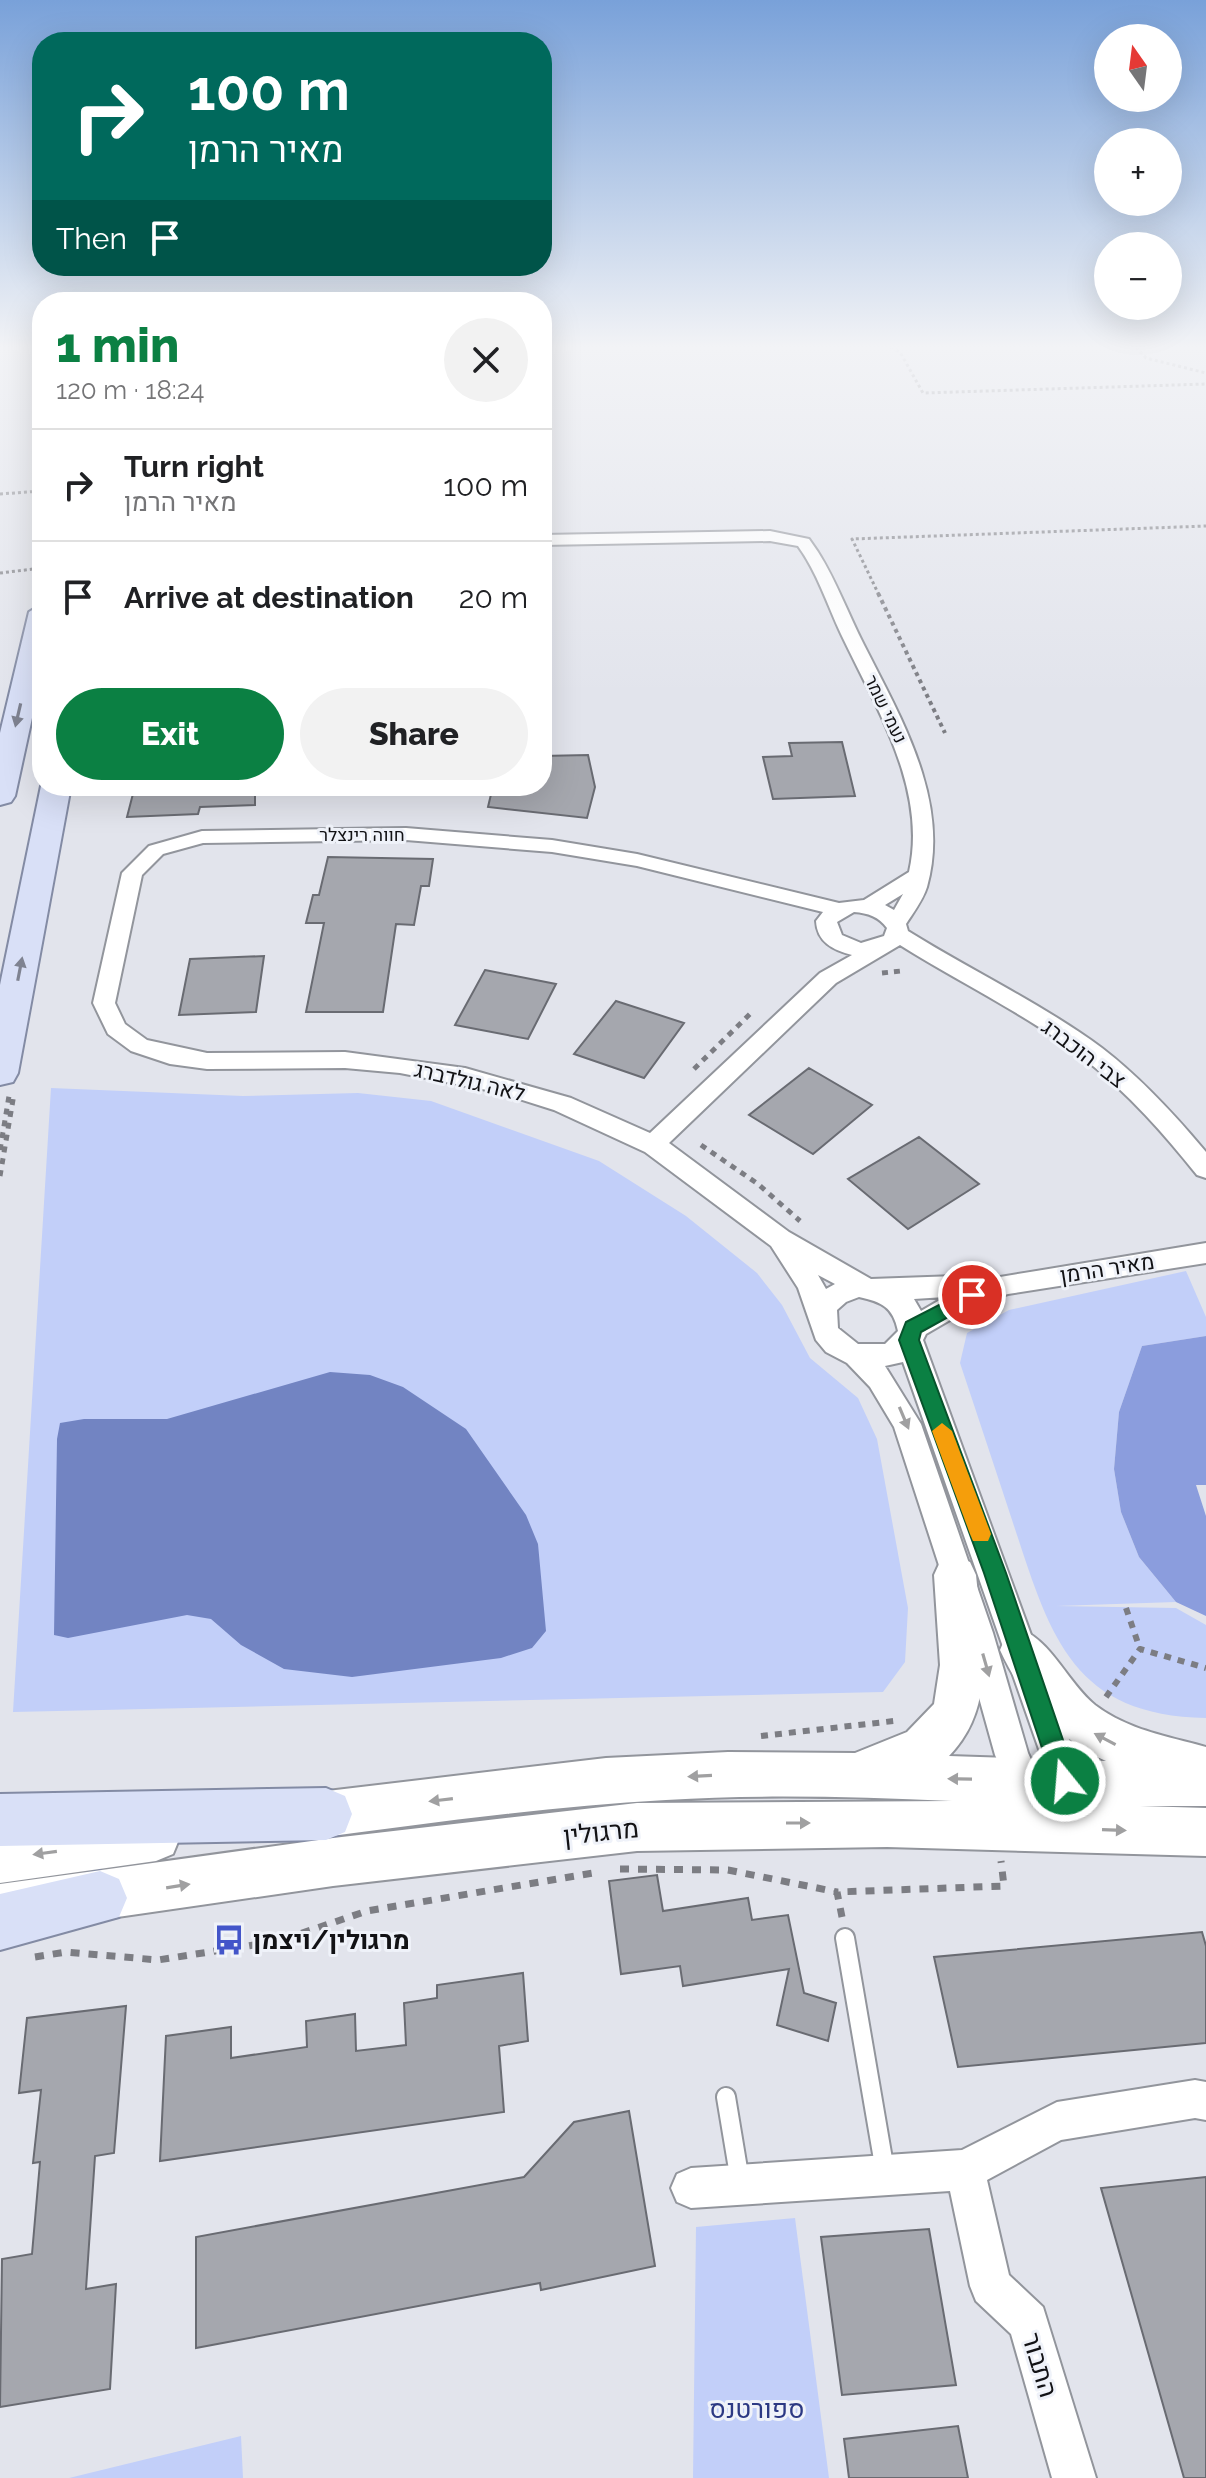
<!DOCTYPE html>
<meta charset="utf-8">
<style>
:root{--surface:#fff;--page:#f2f2f2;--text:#202124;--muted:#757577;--line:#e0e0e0;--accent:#0b8043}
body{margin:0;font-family:Raleway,Heebo,sans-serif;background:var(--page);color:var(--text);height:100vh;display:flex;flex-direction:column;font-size:30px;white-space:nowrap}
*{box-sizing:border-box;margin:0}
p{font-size:26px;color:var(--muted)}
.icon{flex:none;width:44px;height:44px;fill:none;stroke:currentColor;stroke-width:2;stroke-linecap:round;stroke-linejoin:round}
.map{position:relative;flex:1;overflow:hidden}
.drawer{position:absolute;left:32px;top:292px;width:520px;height:504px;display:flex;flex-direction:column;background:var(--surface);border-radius:32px;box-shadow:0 8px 32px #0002}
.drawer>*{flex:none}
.hud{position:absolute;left:32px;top:32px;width:520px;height:244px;border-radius:32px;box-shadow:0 8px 32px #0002;background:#00695c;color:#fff;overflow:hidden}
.needle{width:52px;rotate:346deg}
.tools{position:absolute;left:1094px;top:24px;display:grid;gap:16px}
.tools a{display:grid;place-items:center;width:88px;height:88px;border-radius:50%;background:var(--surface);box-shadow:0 8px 32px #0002;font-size:40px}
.pin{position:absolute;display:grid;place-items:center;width:68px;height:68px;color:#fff;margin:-34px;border:4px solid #fff;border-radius:50%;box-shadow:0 2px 8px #0007}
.me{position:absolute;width:88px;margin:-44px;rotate:343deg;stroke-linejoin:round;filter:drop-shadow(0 0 6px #0008)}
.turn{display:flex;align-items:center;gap:28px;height:168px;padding:0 24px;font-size:36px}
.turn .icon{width:104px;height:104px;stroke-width:2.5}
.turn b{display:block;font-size:56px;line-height:68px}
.then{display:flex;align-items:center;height:76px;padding:0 24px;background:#0003;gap:16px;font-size:30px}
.round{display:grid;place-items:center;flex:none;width:84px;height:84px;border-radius:42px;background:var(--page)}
.headline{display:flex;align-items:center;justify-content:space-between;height:136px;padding:0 24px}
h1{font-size:48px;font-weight:800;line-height:60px;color:var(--accent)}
.button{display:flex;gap:16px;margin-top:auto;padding:16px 24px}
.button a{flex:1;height:92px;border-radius:48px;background:var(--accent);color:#fff;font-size:32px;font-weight:800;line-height:92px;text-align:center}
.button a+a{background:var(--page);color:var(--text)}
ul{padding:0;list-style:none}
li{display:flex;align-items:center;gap:24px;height:112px;padding:0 24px;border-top:2px solid var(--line)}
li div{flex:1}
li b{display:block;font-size:30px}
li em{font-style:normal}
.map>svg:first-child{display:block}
.green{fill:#c2cff9}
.forest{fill:#8b9ddd}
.water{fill:#7284c2}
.building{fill:#a5a7ae;stroke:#696b72;stroke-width:2}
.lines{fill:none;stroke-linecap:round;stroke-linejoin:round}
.lane-casing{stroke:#92959c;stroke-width:22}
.street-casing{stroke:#92959c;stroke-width:4}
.secondary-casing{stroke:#92959c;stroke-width:4}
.primary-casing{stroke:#838ba4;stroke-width:4}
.path-far4{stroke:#7c7d83;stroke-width:3;stroke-dasharray:3 3;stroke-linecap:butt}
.path-far3{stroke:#7c7d83;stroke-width:4;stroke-dasharray:4 4;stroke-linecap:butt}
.path-far2{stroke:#7c7d83;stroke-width:5;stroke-dasharray:6 6;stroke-linecap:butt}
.path-far1{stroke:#7c7d83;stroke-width:6;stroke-dasharray:7 7;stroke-linecap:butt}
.path{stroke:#7c7d83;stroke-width:7;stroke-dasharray:9 9;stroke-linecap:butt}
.lane{stroke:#fff;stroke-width:18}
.street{fill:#fff;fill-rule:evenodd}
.secondary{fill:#fff;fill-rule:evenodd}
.primary{fill:#d9e0f7;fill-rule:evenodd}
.oneway{fill:#7f8391}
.oneway2{fill:#a0a0a1}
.route{fill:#0b8043;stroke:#07532c;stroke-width:2}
.slow{fill:#f59e0b}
.labels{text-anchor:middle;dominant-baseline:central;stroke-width:6;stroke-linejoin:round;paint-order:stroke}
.far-street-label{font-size:18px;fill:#121215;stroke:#eff2f9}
.street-label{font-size:22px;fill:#121215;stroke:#eff2f9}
.near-street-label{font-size:26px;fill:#121215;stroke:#eff2f9}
.near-poi-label{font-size:26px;font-weight:bold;fill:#121215;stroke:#eff2f9;text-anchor:start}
.near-park-label{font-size:26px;fill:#2c3984;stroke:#eff2f9}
</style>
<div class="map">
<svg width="1206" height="2478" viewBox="0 0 1206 2478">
<rect width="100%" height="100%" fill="#e2e4ec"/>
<path class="green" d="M51,1088L243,1096L358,1093L431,1101L599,1161L686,1216L757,1273L782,1305L810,1358L858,1398L877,1439L908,1608L905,1662L883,1692L13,1712Z
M1186,1271L1206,1317V1336L1142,1346L1119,1412L1114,1469L1121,1512L1139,1557L1176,1602L1056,1606L1176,1608L1206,1625V1718C1072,1716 1050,1635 1014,1526C996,1471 978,1417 960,1363L967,1333L1009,1310Z
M795,2218L829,2478H693L696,2227Z
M241,2436L243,2478H69Z"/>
<path class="forest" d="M1206,1336V1485H1196L1206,1516V1616L1176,1602L1139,1557L1121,1512L1114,1469L1119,1412L1142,1346Z"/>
<path class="water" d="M330,1372L370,1375L403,1387L466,1429L526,1515L538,1544L546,1631L532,1648L501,1658L352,1677L284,1669L241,1645L211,1619L187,1615L68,1638L54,1635L57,1439L60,1423L84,1419H167Z"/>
<path class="building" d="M842,742L855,796L773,799L763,757L792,756L789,743Z
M588,755L595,787L587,818L488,807L493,786H542V756Z
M135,786H255V805L200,807L198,814L127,817Z
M328,857L433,859L429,886H421L414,925L396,924L383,1012H306L324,923H306L313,895H319Z
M264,956L256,1012L179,1015L190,959Z
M485,970L556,984L528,1039L455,1025Z
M616,1001L684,1023L644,1078L574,1054Z
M809,1068L872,1105L813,1154L749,1115Z
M919,1137L979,1184L908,1229L848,1179Z
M657,1875L663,1911L748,1898L752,1920L788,1915L804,1993L836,2003L828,2041L777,2025L789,1969L683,1986L680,1966L621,1974L609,1881Z
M1202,1932L1206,1946V2043L958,2067L934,1957Z
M523,1973L528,2041L499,2046L504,2112L160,2161L166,2036L231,2027V2058L307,2047L306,2021L355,2014L356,2051L406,2045L404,2003L437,1998V1985Z
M126,2006L114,2153L95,2156L86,2289L116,2284L110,2389L0,2407L2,2259L32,2254L40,2162L33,2163L41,2090L19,2093L27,2018Z
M629,2111L655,2266L541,2290L540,2283L196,2348V2237L524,2177L574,2122Z
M1206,2177V2478H1184L1101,2188Z
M929,2229L956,2385L842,2395L821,2237Z
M958,2426L968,2478H849L844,2439Z"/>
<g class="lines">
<g class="lane-casing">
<path id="lane" d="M845,1938L885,2171
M726,2097L740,2181"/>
</g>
<g class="street-casing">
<path id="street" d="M770,531L809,539L818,552C837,582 848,614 864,645C901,718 951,802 927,887C923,900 913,913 906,924L908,931C972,971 1041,1003 1102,1048C1141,1078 1175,1115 1206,1152V1178L1197,1175C1164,1134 1129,1094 1087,1061C1030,1016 962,984 900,945L836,983L669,1143L789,1232L871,1279L984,1275L994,1278L1206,1243V1263L1008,1294L981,1302L926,1334L923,1340L1075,1755L1082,1781L1074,1803L1062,1808L1050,1803L1045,1791L1048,1781L1041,1755L903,1362L885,1366L921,1424L993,1633L1028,1753L1044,1788L1039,1800L1027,1804L1015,1800L995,1755L961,1633L894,1427L870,1387L847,1363L826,1352L816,1340L798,1288L771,1246L645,1152L554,1110L497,1092L400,1073L345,1068L207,1069L170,1064L131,1051L108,1034L93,1003L122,873L149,846L202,831L406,828L552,840L637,854L839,903L864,900L909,872C928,789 875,706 841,634C827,604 817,572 798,546L770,541L542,545V535ZM406,840L552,852L637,866L823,912L816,921C817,942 833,950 852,955L820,973L650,1133L571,1098L465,1068L345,1052L207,1053L147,1040L125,1024L115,1003L142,875L163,854L203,843ZM903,894L894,910L885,905ZM854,912C868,913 879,917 887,928L884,936L861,943L842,935L837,922ZM818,1275L835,1284L826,1289ZM859,1297C882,1302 893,1307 898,1331L885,1344H858L838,1328L837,1310L846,1302ZM945,1297L921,1311L914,1299Z
M1195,2080L1206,2082V2120L1195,2118L1061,2140L987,2180L1009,2275L1043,2307L1096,2478H1052L1011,2334L976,2301L970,2286L950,2191L691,2208L677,2202L671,2188L677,2174L691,2168L962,2150L1057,2102Z"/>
</g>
<g class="secondary-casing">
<path id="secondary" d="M955,1556L970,1562L976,1575C982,1637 998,1706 949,1756L1106,1761C1058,1739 1022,1698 1000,1650L1006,1636L1022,1630C1051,1641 1069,1684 1095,1705C1128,1730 1167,1736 1206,1747V1806H1140L1206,1808V1856L887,1847L637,1851L333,1886L0,1934V1884L333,1838L637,1803L952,1801C857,1797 761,1794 666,1800C544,1807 423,1824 302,1840L285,1834L278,1817L285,1800L302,1794L606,1758L728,1752L855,1753L907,1732L934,1704L940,1665L934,1575L940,1562Z
M156,1813L173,1820L180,1837L173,1854L156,1861L0,1883V1835Z"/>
</g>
<g class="primary-casing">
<path id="primary" d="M42,604V672L15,796L11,802L0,805V733L29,612Z
M41,786H71L18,1073L13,1082L0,1085V985Z
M326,1788L345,1796L352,1814L345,1832L326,1840L0,1846V1794Z
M100,1871L119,1879L127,1898L119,1917L0,1950V1894Z"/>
</g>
<path class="path-far4" d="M891,347L900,352L923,393L1206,384
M1136,347L1146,358L1206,373
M0,494L42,491
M0,573L42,568
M879,595L852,539L1206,526"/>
<path class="path-far3" d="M878,593L945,733"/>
<path class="path-far2" d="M882,973L901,971
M694,1069L751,1013
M701,1145L758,1184L800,1221
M0,1150L9,1096
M0,1176L14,1094"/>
<path class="path-far1" d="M1126,1608L1140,1649
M1106,1697L1140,1649L1206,1668
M761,1736L894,1721"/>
<path class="path" d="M620,1869L728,1870L837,1892
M842,1917L837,1892L1004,1886L1001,1861
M35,1957L66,1952L158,1960L279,1941L367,1911L599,1872"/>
<use href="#lane" class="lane"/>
<use href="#street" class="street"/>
<use href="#secondary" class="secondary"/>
<use href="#primary" class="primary"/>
</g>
<defs><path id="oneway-solid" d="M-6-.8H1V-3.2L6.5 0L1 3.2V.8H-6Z" transform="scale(2)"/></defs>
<g class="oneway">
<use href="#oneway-solid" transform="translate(18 715) rotate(103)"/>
<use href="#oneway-solid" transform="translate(20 969) rotate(-79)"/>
</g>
<g class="oneway2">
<use href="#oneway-solid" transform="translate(904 1418) rotate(67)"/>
<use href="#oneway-solid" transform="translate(986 1665) rotate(74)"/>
<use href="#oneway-solid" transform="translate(1105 1739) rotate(-152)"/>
<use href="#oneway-solid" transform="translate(700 1776) rotate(177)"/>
<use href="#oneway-solid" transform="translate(960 1779) rotate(-179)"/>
<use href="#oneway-solid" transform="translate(441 1800) rotate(173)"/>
<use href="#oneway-solid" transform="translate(798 1823)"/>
<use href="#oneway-solid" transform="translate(1114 1830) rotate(2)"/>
<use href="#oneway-solid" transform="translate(45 1853) rotate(172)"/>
<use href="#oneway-solid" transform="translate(178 1886) rotate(-9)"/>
</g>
<linearGradient id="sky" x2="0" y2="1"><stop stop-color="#79a1d9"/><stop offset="0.5" stop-color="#f2f3f6"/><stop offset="1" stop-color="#f2f3f6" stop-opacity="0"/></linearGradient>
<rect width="1206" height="694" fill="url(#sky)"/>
<path class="route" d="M972,1288L979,1290V1300L921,1332L919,1340L1006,1573L1077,1781L1074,1789L1065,1792L1057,1789L1053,1781L984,1573L899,1340L906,1322Z"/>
<path class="slow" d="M942,1423L952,1431L991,1534L988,1541H973L970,1534L932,1431Z"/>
<defs>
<g id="bus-bare" transform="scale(2.4)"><path d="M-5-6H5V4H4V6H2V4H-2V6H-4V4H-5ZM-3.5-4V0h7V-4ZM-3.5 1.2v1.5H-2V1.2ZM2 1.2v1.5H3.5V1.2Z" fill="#4355c9" stroke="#eff2f9" stroke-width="2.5" paint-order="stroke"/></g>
</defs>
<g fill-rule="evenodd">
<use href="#bus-bare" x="229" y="1940"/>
</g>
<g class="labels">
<g class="far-street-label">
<text transform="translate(886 709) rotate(64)">נעמי שמר</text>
<text x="362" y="834">חווה רינצלר</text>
</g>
<g class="street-label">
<text transform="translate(1084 1053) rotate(37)">צבי הוכברג</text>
<text transform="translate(470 1081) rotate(13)">לאה גולדברג</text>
<text transform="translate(1107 1268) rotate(-9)">מאיר הרמן</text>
</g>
<g class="near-street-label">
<text transform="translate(601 1832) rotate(-6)">מרגולין</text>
<text transform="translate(1040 2365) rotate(73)">התבור</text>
</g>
<g class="near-poi-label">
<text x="253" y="1940">מרגולין/ויצמן</text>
</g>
<g class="near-park-label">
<text x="757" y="2409">ספורטנס</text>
</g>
</g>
</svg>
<div class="tools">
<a><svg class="needle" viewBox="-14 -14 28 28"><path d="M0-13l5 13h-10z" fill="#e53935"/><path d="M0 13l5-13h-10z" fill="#757577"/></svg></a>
<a>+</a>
<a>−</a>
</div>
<div class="pin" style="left:972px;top:1295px;background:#d93025"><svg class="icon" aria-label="arrive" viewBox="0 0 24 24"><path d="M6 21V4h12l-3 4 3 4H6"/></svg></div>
<svg class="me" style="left:1065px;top:1781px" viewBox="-20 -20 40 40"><circle r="17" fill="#0b8043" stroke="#fff" stroke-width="3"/><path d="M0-11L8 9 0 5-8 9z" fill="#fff"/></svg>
<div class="hud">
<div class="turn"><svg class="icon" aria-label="right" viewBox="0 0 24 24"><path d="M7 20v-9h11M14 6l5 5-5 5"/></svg><div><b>100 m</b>מאיר הרמן</div></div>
<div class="then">Then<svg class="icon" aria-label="arrive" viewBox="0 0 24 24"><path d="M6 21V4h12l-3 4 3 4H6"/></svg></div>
</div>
<section class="drawer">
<div class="headline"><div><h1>1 min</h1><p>120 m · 18:24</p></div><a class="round"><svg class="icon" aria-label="close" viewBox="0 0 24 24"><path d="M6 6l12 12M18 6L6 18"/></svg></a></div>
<ul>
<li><svg class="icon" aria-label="right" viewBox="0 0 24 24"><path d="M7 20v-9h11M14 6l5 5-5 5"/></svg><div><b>Turn right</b><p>מאיר הרמן</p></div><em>100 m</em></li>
<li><svg class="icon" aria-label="arrive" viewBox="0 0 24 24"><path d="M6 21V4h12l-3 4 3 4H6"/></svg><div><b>Arrive at destination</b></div><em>20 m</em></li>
</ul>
<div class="button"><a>Exit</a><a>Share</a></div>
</section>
</div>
